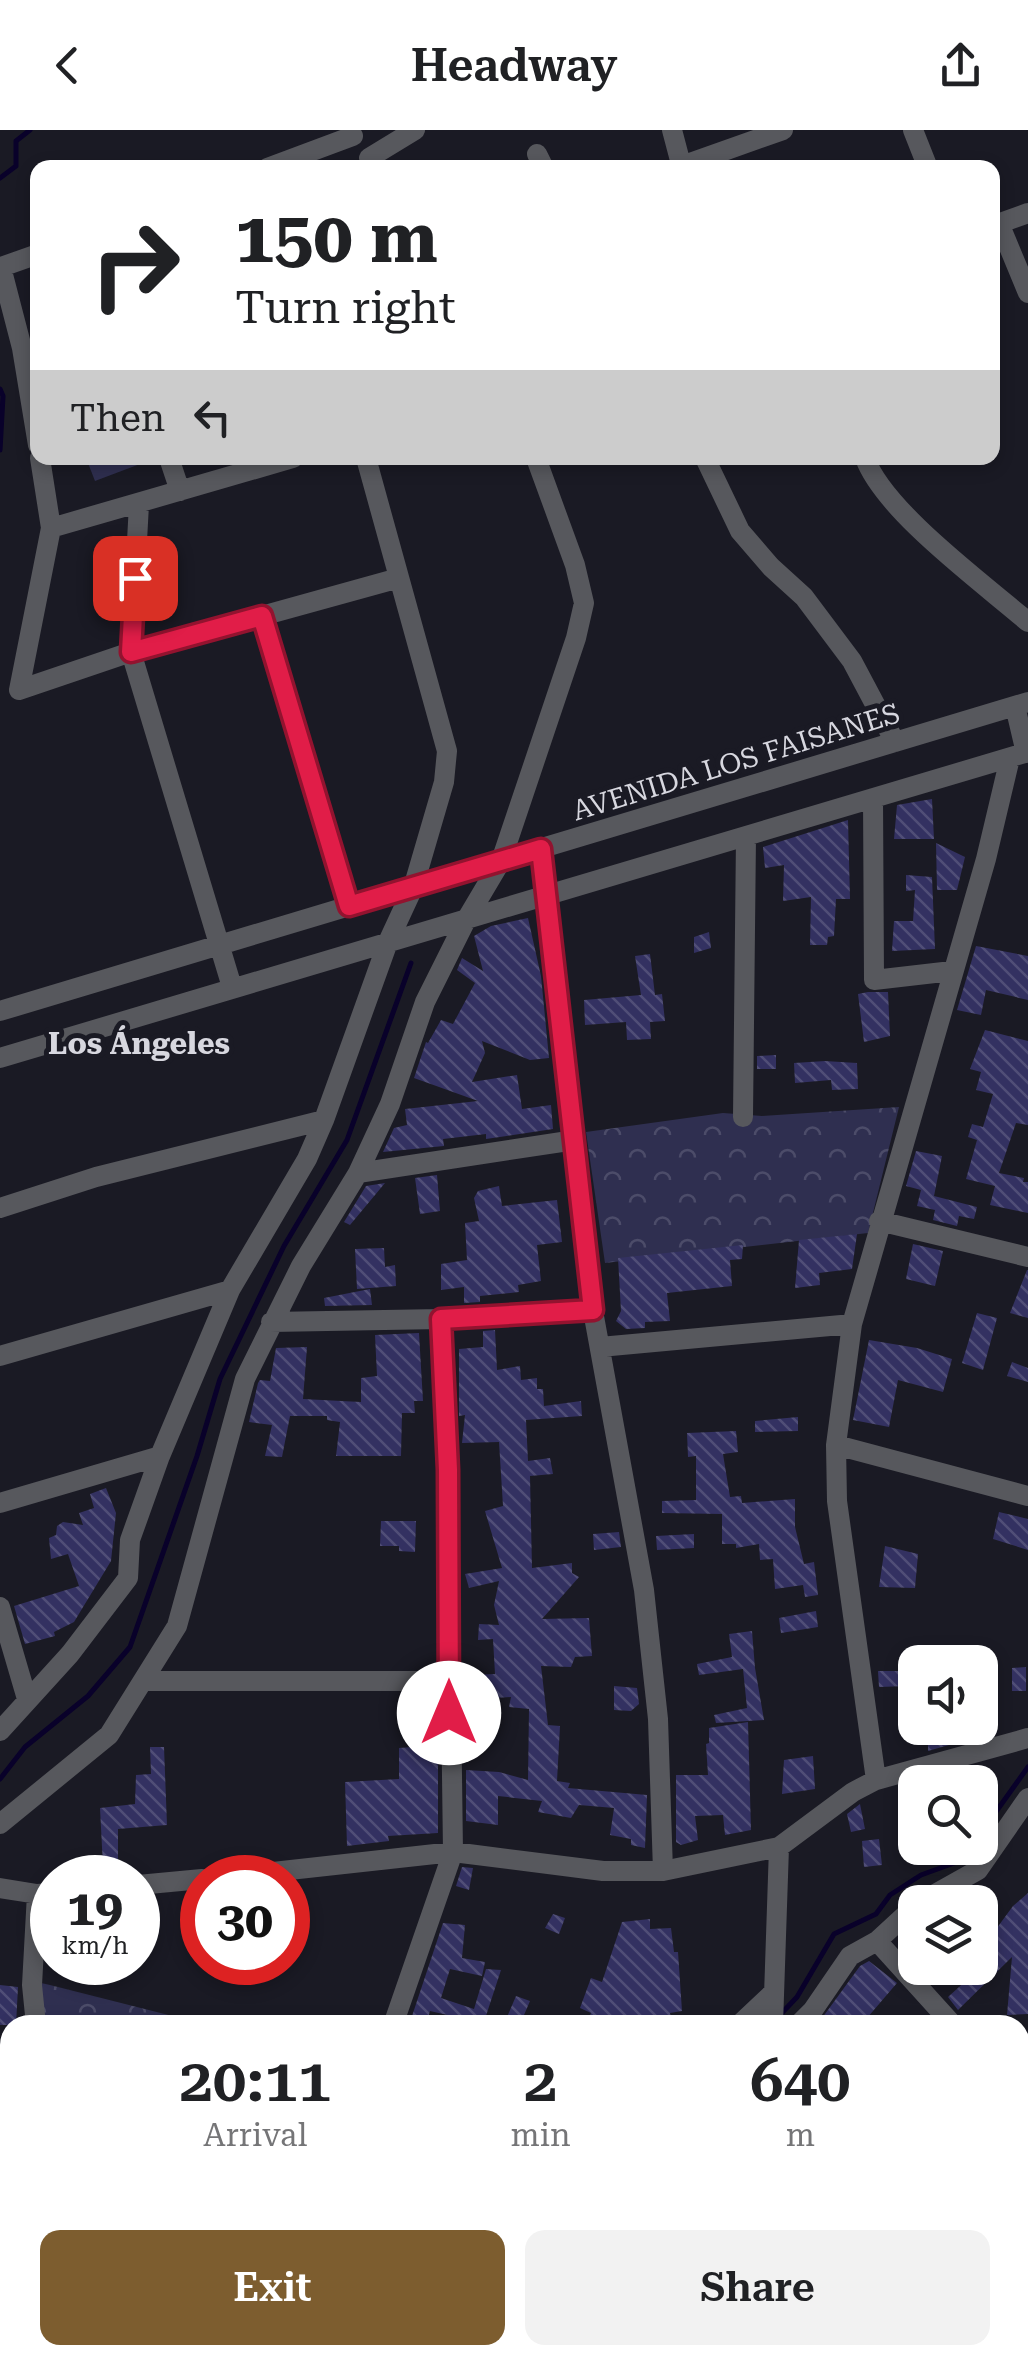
<!DOCTYPE html>
<meta charset="utf-8">
<style>
:root{--surface:#fff;--page:#f2f2f2;--text:#202124;--muted:#757577;--accent:#7d5d2f}
body{margin:0;font-family:"Roboto Serif",serif;background:var(--page);color:var(--text);height:100vh;display:flex;flex-direction:column;font-size:38px;white-space:nowrap}
*{box-sizing:border-box;margin:0}
p{font-size:32px;color:var(--muted)}
.icon{flex:none;width:55px;height:55px;fill:none;stroke:currentColor;stroke-width:2;stroke-linecap:round;stroke-linejoin:round}
.map{position:relative;flex:1;overflow:hidden}
.sheet{position:absolute;left:0px;top:1885px;width:1030px;height:350px;display:flex;flex-direction:column;background:var(--surface);border-radius:30px 30px 0 0;box-shadow:0 5px 15px #0003}
.sheet>*{flex:none}
.top-card{position:absolute;left:30px;top:30px;width:970px;height:305px;border-radius:20px;box-shadow:0 5px 15px #0003;background:#fff;color:var(--text);overflow:hidden}
.fabs{position:absolute;left:898px;top:1515px;display:grid;gap:20px}
.fabs a{display:grid;place-items:center;width:100px;height:100px;border-radius:20px;background:var(--surface);box-shadow:0 5px 15px #0003;font-size:50px}
.speed{position:absolute;left:30px;top:1725px;display:flex;gap:20px;font-size:50px;font-weight:700;text-align:center}
.speed>*{display:grid;place-content:center;width:130px;height:130px;border-radius:50%;background:var(--surface);box-shadow:0 5px 15px #0003;line-height:1}
.speed small{font-size:25px;font-weight:400}
.speed .limit{border:15px solid #d22;background:#fff;color:#111}
.pin{position:absolute;display:grid;place-items:center;width:85px;height:85px;color:#fff;margin:-42px;border-radius:20px;box-shadow:0 5px 15px #0006}
.me{position:absolute;width:110px;margin:-55px;rotate:0deg;stroke-linejoin:round;filter:drop-shadow(0 0 8px #0008)}
.turn{display:flex;align-items:center;gap:35px;height:210px;padding:0 40px;font-size:45px}
.turn .icon{width:130px;height:130px;stroke-width:2.5}
.turn b{display:block;font-size:70px;line-height:85px}
.then{display:flex;align-items:center;height:95px;padding:0 40px;background:#0003;gap:20px;font-size:38px}
.eta{display:flex;justify-content:space-evenly;align-items:center;height:170px;text-align:center}
.eta b{font-size:60px;font-weight:600;line-height:70px}
.primary-button{display:flex;gap:20px;margin-top:auto;padding:20px 40px}
.primary-button a{flex:1;height:115px;border-radius:20px;background:var(--accent);color:#fff;font-size:40px;font-weight:600;line-height:115px;text-align:center}
.primary-button a+a{background:var(--page);color:var(--text)}
header{display:flex;justify-content:space-between;align-items:center;height:130px;padding:0 40px;background:var(--surface);font-size:45px;font-weight:600}
.map>svg:first-child{display:block}
.grass{fill:#2f2f50}
.park{fill:url(#park-crowns)}
.lines{fill:none;stroke-linecap:round;stroke-linejoin:round}
.stream{stroke:#09012a;stroke-width:5}
.building{fill:url(#building-back-hatch)}
.minor{stroke:#57585d;stroke-width:20}
.route-casing{stroke:#92132f;stroke-width:25}
.route{stroke:#e11d48;stroke-width:18}
.labels{text-anchor:middle;dominant-baseline:central;stroke-width:10;stroke-linejoin:round;paint-order:stroke}
.street-label{font-size:28px;fill:#d7d7df;stroke:#1a1a24}
.neighbourhood-label{font-size:30px;font-weight:bold;fill:#d7d7df;stroke:#1a1a24}
</style>
<header><svg class="icon" aria-label="back" viewBox="0 0 24 24"><path d="M15 5l-7 7 7 7"/></svg>Headway<svg class="icon" aria-label="share" viewBox="0 0 24 24"><path d="M12 15V3M7 8l5-5 5 5M5 13v7h14v-7"/></svg></header>
<div class="map">
<svg width="1028" height="2235" viewBox="0 0 1028 2235">
<defs>
<pattern id="park-crowns" width="20" height="18" patternUnits="userSpaceOnUse" patternTransform="scale(2.5)"><rect width="20" height="18" fill="#2f2f50"/><path d="M2 6a3 3 0 1 1 6 0M12 15a3 3 0 1 1 6 0" fill="none" stroke="#4c4c69"/></pattern>
<pattern id="building-back-hatch" width="6" height="6" patternUnits="userSpaceOnUse" patternTransform="scale(2.5)"><rect width="6" height="6" fill="#333161"/><path d="M-1 5l2 2M0 0l6 6M5-1l2 2" fill="none" stroke="#504e77"/></pattern>
</defs>
<rect width="100%" height="100%" fill="#1a1a24"/>
<path class="grass" d="M86,328H146L148,331L95,351Z"/>
<path class="park" d="M899,977L868,1103L605,1133L586,1002L723,983L762,986Z
M41,1853L50,1855L208,1895H43Z"/>
<g class="lines">
<path class="stream" d="M0,48L16,36V11L30,0
M0,259L3,266L0,320
M0,1649L25,1617L88,1566L130,1517L197,1326L220,1249L284,1116L347,1010L411,833
M980,1704L1028,1637
M779,1886L797,1867L834,1804L876,1784L890,1765L921,1745L968,1728L973,1718"/>
</g>
<path class="building" d="M932,669L934,709H894L897,675Z
M848,690L850,769H836L834,806L828,807L827,815H810L811,767L783,771L784,735L765,738L763,717Z
M936,713L965,727L957,760H937Z
M906,745L932,747L935,819L892,821L894,791H913L915,760L906,761Z
M528,788L541,846L549,928L530,930L482,911L485,923L472,952L517,945L522,979L551,975L553,999L486,1009V1004L443,1009L444,1016L383,1022L394,998L407,995L405,979L478,971L414,948L426,912L428,913L441,890L453,894L475,853L457,840L462,828L483,841L474,806L491,796Z
M709,802L711,818L694,823V807Z
M976,816L1028,826V870L986,860L981,885L957,880Z
M650,824L655,865L662,864L665,891L650,892L651,909L627,910L626,892L585,895L584,870L641,865L635,826Z
M868,862H888L890,906L864,912L858,864Z
M985,900L1028,911V995L1016,993L999,1043L1024,1048L1023,1052H1028V1083L990,1075L995,1056L966,1049L977,1010L968,1007L972,994L983,997L993,964L976,960L981,942L970,939Z
M776,925V939H757V926Z
M825,931L857,933L858,959L832,960L831,950L795,953L794,933Z
M916,1021L942,1026L934,1066L977,1077L974,1089L959,1086L957,1096L933,1090L935,1080L917,1076L921,1060L906,1056Z
M437,1045L440,1081L420,1084L415,1048Z
M385,1053L350,1095L344,1092L366,1056Z
M499,1056L502,1076L557,1070L562,1112L537,1115L541,1151L518,1155L519,1162L480,1166V1172L464,1173V1157L441,1160V1134L467,1130L465,1093L479,1091L474,1068L478,1061Z
M857,1104L852,1139L819,1143L820,1155L795,1158L799,1110Z
M913,1114L943,1121L935,1156L906,1149Z
M743,1115L742,1129L730,1130L732,1156L667,1163L670,1191L645,1192V1198L626,1199L616,1191L621,1181L618,1128Z
M384,1118L385,1137L395,1135L396,1156L357,1159L355,1119Z
M1027,1140H1028V1188L1010,1183Z
M370,1159L372,1175L325,1176L324,1168Z
M977,1183L997,1188L983,1240L962,1233Z
M495,1200L497,1240L520,1236L521,1250L537,1248V1259H543L544,1276L581,1271L582,1286L526,1290L528,1331L550,1328L553,1344L530,1346L532,1438L572,1433V1443L579,1447L542,1489L589,1488L592,1526L575,1527L571,1537L541,1536L548,1595L560,1596L557,1651L570,1653L568,1658L647,1665L645,1718L631,1715V1709L610,1705L614,1678L579,1675L571,1688L538,1682L542,1671L498,1666V1695L466,1691V1640L499,1642L528,1650L529,1579L509,1577L511,1567L471,1570L470,1545L495,1544L493,1509L478,1510L479,1494L499,1495L494,1475L499,1451L469,1458L465,1444L502,1438L485,1381L503,1376L499,1312L462,1313L465,1285L459,1286V1219L483,1217V1201Z
M419,1203L423,1271H414L415,1283H402L401,1326H336L340,1292L327,1290V1286H290L282,1327L265,1326L272,1295L249,1292L258,1253L260,1250L270,1251L276,1218L307,1217L303,1269L361,1272V1248L377,1246L375,1205Z
M869,1210L917,1218L952,1229L943,1262L898,1250L889,1297L853,1290Z
M1012,1232L1028,1238V1252L1007,1246Z
M798,1287V1301L755,1302V1291Z
M736,1301L738,1322L723,1324L730,1367L741,1366L742,1373L795,1369V1397L804,1434L814,1432L818,1465L805,1467L803,1455L775,1459L773,1429L760,1430L759,1414L736,1418V1414H722V1384L662,1383V1371L696,1370V1326L688,1327L687,1303Z
M106,1358L116,1383L111,1431L74,1492L54,1502L55,1506L25,1514L14,1476L79,1456L68,1424L51,1429L49,1408L56,1405L57,1396L63,1392L83,1395L79,1383L94,1378L90,1364Z
M999,1382L1028,1389V1420L993,1409Z
M381,1391H416L415,1422L399,1421V1416H380Z
M619,1402L621,1417L594,1420L593,1404Z
M694,1404V1418L657,1420L656,1406Z
M885,1416L918,1424L915,1458L879,1457Z
M816,1481L818,1497L781,1503L779,1488Z
M752,1501L755,1538L764,1590L716,1593L714,1585L747,1578L743,1539L699,1545L697,1534L732,1527L729,1504Z
M1026,1537V1561H1012V1538Z
M878,1541H909V1556L879,1557Z
M614,1556L637,1558L639,1574L631,1581L614,1580Z
M400,1565H434L433,1576H400Z
M748,1592L751,1700L725,1705L723,1685L695,1686L698,1710L681,1715L676,1712V1645H708L706,1614L709,1613V1598Z
M928,1598H949V1615L928,1621Z
M438,1615V1703L388,1706L389,1711L347,1716L345,1652L399,1649V1618Z
M150,1617H164L167,1695L118,1699V1737H103L100,1678L135,1674L136,1645L151,1644Z
M813,1626L815,1659L782,1664L784,1630Z
M860,1674L865,1699L851,1702L847,1684Z
M879,1709L882,1735L864,1737L862,1711Z
M462,1737L473,1738L469,1760L456,1756Z
M1028,1763V1884L1007,1885L1012,1827L958,1880L948,1867L980,1838V1802L988,1810L1013,1776Z
M553,1784L565,1788L559,1804L545,1798Z
M650,1789V1799L671,1798L674,1822H678L682,1881L670,1883L673,1895H586L591,1883L580,1878L591,1848L602,1852L622,1792Z
M443,1793L465,1795L462,1828L485,1832L482,1846L450,1839L441,1868L474,1879L486,1839L501,1840L483,1895H469L456,1891V1887L430,1881L426,1895H409Z
M869,1831L897,1853L861,1895H817L860,1836Z
M0,1855L18,1857L16,1895H0Z
M516,1866L530,1871L521,1892L507,1887Z"/>
<g class="lines">
<path class="minor" d="M672,0L682,38
M913,0L928,38
M537,24L544,38
M369,28L415,0
M267,38L353,6
M676,38L783,0
M999,93L1028,163
M992,96L1028,83
M38,124L1,137L22,218L38,315
M169,328L180,361
M705,328L740,401L771,437L804,467L852,531L895,612
M865,328C884,381 983,453 1028,492
M139,374L131,522L232,857
M51,398L293,328
M262,486L349,776
M19,560L131,522L399,448
M19,560L51,398L40,328
M1015,576L1026,623
M873,668L874,850L952,841
M541,719L593,1181L644,1460L658,1589L663,1741
M0,881L1028,572
M0,928L1028,622
M743,987L746,706
M358,1043L575,1010
M0,1078L96,1047L324,990
M879,1091L1028,1127
M271,1192L441,1189L593,1181
M600,1217L852,1194
M0,1226L230,1160
M836,1315L1028,1366
M0,1373L160,1326
M0,1477L27,1569
M145,1551H449
M0,1601L70,1524L128,1448L130,1410L160,1326L230,1160L307,1029L324,990L388,812L413,758L444,652L447,621L366,328
M876,1650L837,1371L836,1315L852,1194L986,729L1010,628
M0,1694L109,1605L177,1496L245,1249L301,1136L358,1043L390,974L425,872L466,790L501,731L576,508L584,473L575,435L536,328
M218,1748L453,1722L603,1741H663L779,1717L853,1662L876,1650L1028,1608
M138,1755L202,1749
M0,1758L37,1764L52,1763
M921,1772L978,1740L1028,1668
M877,1811L953,1895
M36,1895L32,1855L37,1764
M393,1895L453,1722L448,1340L441,1189
M739,1895L774,1862
M773,1895L779,1717
M798,1895L813,1880L850,1826L877,1811L915,1776
M1020,1943L1028,1942
M0,1971H10
M0,2231L4,2235
M153,2235L155,2225
M327,2235L332,2225
M749,2235L750,2225"/>
</g>
<g class="lines">
<g class="route-casing">
<path id="route" d="M135,448L131,522L262,486L349,776L541,719L593,1180L441,1189L448,1340L449,1583"/>
</g>
<use href="#route" class="route"/>
</g>
<g class="labels">
<g class="street-label">
<text transform="translate(736 632) rotate(-17)">AVENIDA LOS FAISANES</text>
</g>
<g class="neighbourhood-label">
<text x="139" y="913">Los Ángeles</text>
</g>
</g>
</svg>
<div class="fabs">
<a><svg class="icon" aria-label="sound" viewBox="0 0 24 24"><path d="M4 9h4l5-4v14l-5-4H4zM17 9q2 3 0 6"/></svg></a>
<a><svg class="icon" aria-label="search" viewBox="0 0 24 24"><circle cx="10" cy="10" r="6"/><path d="M15 15l6 6"/></svg></a>
<a><svg class="icon" aria-label="layers" viewBox="0 0 24 24"><path d="M12 4l9 5-9 5-9-5zM3 14l9 5 9-5"/></svg></a>
</div>
<div class="speed"><div>19<small>km/h</small></div><div class="limit">30</div></div>
<div class="pin" style="left:135px;top:448px;background:#d93025"><svg class="icon" aria-label="arrive" viewBox="0 0 24 24"><path d="M6 21V4h12l-3 4 3 4H6"/></svg></div>
<svg class="me" style="left:449px;top:1583px" viewBox="-20 -20 40 40"><circle r="19" fill="#fff"/><path d="M0-13L10 11 0 6-10 11z" fill="#e11d48"/></svg>
<div class="top-card">
<div class="turn"><svg class="icon" aria-label="right" viewBox="0 0 24 24"><path d="M7 20v-9h11M14 6l5 5-5 5"/></svg><div><b>150 m</b>Turn right</div></div>
<div class="then">Then<svg class="icon" aria-label="left" viewBox="0 0 24 24"><path d="M17 20v-9H6M10 6l-5 5 5 5"/></svg></div>
</div>
<section class="sheet">
<div class="eta">
<div><b>20:11</b><p>Arrival</p></div>
<div><b>2</b><p>min</p></div>
<div><b>640</b><p>m</p></div>
</div>
<div class="primary-button"><a>Exit</a><a>Share</a></div>
</section>
</div>
